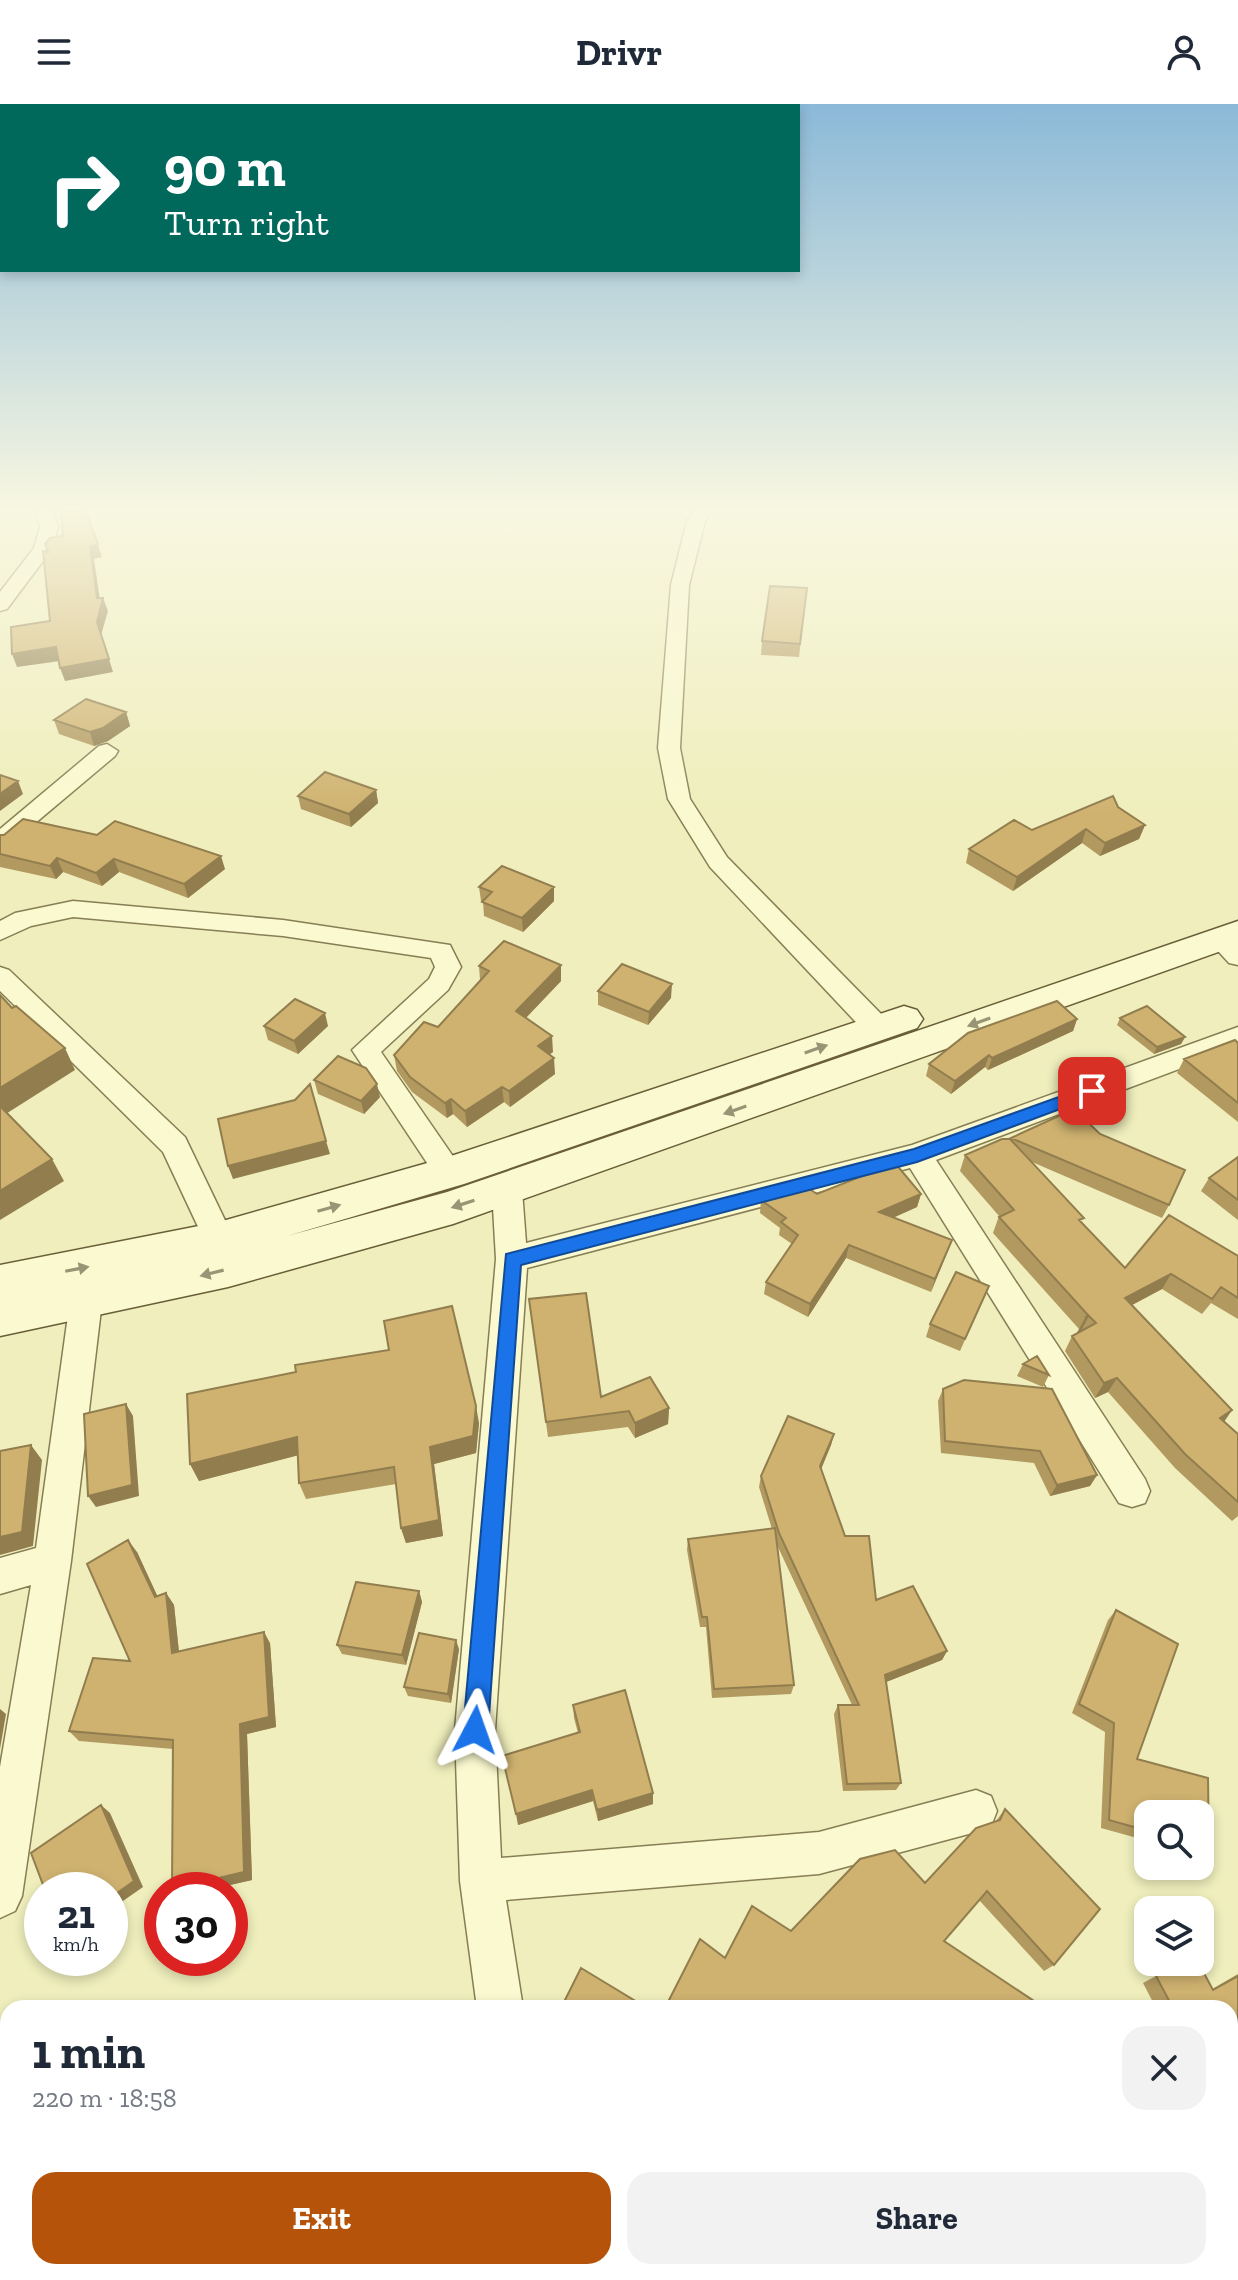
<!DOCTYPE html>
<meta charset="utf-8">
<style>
:root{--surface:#fff;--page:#f2f2f3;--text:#1f2937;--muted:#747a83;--accent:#b45309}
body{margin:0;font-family:"Zilla Slab",serif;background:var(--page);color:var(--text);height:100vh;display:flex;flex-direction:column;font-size:30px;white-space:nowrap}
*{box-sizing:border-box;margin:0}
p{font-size:26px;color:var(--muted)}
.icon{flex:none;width:44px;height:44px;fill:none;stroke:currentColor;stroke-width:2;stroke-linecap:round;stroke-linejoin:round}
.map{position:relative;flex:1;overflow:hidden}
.details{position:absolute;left:0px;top:1896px;width:1238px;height:280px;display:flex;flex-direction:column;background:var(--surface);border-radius:24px 24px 0 0;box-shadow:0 4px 12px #0003}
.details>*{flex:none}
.banner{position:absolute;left:0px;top:0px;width:800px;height:168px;box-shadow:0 4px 12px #0003;background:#00695c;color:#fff;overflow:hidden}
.controls{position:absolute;left:1134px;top:1696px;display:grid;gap:16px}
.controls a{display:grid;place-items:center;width:80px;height:80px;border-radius:16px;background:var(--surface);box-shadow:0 4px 12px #0003;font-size:40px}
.speed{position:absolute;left:24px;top:1768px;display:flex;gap:16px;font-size:40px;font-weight:700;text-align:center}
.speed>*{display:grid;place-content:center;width:104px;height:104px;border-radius:50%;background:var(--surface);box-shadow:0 4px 12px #0003;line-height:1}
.speed small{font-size:20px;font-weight:400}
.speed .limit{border:12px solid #d22;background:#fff;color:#111}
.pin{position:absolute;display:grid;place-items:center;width:68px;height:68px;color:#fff;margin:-34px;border-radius:16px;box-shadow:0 4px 12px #0006}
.me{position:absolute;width:88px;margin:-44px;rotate:4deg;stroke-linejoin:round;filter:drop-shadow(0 0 6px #0008)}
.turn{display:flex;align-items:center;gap:28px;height:168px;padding:0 32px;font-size:36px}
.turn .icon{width:104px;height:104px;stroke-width:2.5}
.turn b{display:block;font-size:56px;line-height:68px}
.round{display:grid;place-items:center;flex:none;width:84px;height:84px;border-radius:24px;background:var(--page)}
.overview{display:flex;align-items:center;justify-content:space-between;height:136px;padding:0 32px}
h1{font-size:48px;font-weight:700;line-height:60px}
.button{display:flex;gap:16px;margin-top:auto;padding:16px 32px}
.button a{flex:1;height:92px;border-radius:24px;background:var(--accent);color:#fff;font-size:32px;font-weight:700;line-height:92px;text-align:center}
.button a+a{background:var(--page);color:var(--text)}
header{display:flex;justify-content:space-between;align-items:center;height:104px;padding:0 32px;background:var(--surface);font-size:36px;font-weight:700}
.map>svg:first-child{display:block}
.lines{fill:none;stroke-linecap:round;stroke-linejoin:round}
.minor-casing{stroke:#877e55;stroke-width:3}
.secondary-casing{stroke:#695e38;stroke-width:3}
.minor{fill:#faf9cf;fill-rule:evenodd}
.secondary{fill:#faf9cf;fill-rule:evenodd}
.wall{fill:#b29960}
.shaded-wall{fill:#917d4e}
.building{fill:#cfb270;stroke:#917d4e;stroke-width:2}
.oneway{fill:#989475}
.route{fill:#1a73e8;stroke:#114b97;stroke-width:2}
</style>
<header><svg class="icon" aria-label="menu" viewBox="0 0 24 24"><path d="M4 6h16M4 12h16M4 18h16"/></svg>Drivr<svg class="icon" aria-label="person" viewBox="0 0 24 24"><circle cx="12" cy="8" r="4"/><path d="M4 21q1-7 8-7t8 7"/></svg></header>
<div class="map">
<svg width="1238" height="2176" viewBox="0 0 1238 2176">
<rect width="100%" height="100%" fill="#efeebc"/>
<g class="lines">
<g class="minor-casing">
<path id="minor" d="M35,405H53L58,423L52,445L7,505L0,507V488L34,444L40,423Z
M696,405H713L705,417L689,481L680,644L690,695L727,753L888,917L891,924L888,931L878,933L868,931L710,763L668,695L658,644L671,481L687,417Z
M107,640L118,647L115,652L8,742L0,744V725L99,642Z
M73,797L283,816L450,841L461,863L448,886L381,948L459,1061L464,1069L459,1077L449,1080L439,1077L352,946L429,875L435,863L431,854L283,832L73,813L31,822L0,836V817L15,809Z
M1219,826L1228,828L1238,838V861L1229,859L1206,834L1210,828Z
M0,863L9,866L185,1033L234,1135L230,1144L219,1147L208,1144L163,1048L0,887Z
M1238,923V943L936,1056L1145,1375L1150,1387L1145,1399L1132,1403L1119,1399L910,1064L527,1164L495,1626L501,1754L819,1728L976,1686L991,1692L997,1707L991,1722L976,1728L819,1770L506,1796L523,1904H477L460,1777L455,1626L496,1155L492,1086L496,1078L507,1074L518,1078L522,1086L526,1139L912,1041Z
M86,1184L97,1188L102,1197L71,1457L22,1792L15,1807L0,1814V1663L31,1481L0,1490V1454L36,1444L70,1197L75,1188Z
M676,2168H728L731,2176H679Z"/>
</g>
<g class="secondary-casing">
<path id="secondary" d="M1238,817V841L453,1120L228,1183L0,1232V1161L219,1118L445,1054L904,902L917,906L923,915L917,924L464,1080L287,1132L447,1088Z"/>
</g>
<use href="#minor" class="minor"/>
<use href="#secondary" class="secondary"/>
</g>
<path class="wall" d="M807,484L799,553L761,551L762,537Z
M126,608L130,622L108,637L94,642L59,630L54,616Z
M376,686L378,699L351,723L301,705L298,692Z
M1118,703L1145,721L1139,735L1100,752L1082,739L1013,787L966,759L969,745L1032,726Z
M0,731L225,765L188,794L119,768L102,782L63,768L56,775L0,763Z
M479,783L554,797L523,828L484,812L483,798L481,797Z
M561,861V877L526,914L553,948L550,950L555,970L510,1003L504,998L467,1023L453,1010L447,1014L412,988L397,967L394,951L438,923L480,876L479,862Z
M598,887L671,894L648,921L598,901Z
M1120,914L1185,933L1181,940L1154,950L1117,921Z
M1077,915L1073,927L988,966L985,963L951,990L926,972L929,960Z
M264,922H328L298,950L268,936Z
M1238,939V1018L1177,969L1184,955Z
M314,976L380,993L364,1010L318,990Z
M1011,1034L1169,1101L1162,1114L1032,1058L1082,1119L1125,1164L1238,1152V1215L1211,1199L1202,1210L1162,1185L1132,1201L1232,1306L1224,1317L1238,1330V1412L1232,1417L1175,1364L1108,1288L1095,1294L1065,1247L1072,1232L1077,1229L1079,1225L993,1129L999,1112L960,1067L965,1051Z
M1238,1053V1116L1201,1087L1209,1074Z
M817,1090H921L917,1103L893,1114L952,1136L931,1188L846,1154L808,1213L764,1190L766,1178L792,1140L779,1131L780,1124L760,1109L761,1096Z
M989,1182L960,1247L926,1233L930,1220Z
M529,1195L601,1293L669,1304L668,1320L635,1334L628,1323L548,1333Z
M1023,1260L1049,1271L1043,1283L1017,1272Z
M943,1285L1097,1371L1090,1382L1050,1392L1034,1359L941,1349L938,1297Z
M479,1319L476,1349L434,1360L443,1432L406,1439L401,1424L396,1380L306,1395L299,1379L298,1351L199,1377L190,1360Z
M834,1330L831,1341L821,1364L845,1432L876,1496L947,1547L942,1556L886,1578L901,1679L896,1686L843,1687L834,1610L838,1601H852L777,1441L794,1581L791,1590L712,1594L706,1523H700L687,1446L688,1435L772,1425L759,1383L761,1372Z
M137,1448L157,1492L166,1489L174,1501L179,1547L270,1539L276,1623L247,1630L252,1776L208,1786H173L172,1785L173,1645L79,1637L69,1627L130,1557Z
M419,1487L422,1498L406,1561L342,1550L337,1541Z
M1116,1506L1178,1540L1137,1655L1208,1674L1209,1744L1200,1750V1710H1148V1737L1101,1724L1105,1628L1072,1609L1108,1516Z
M459,1545L451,1599L408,1592L404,1583Z
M573,1601L653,1700L598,1717L593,1697L518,1721L578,1629L574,1614Z
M1005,1705L1054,1861L1044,1867L979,1796L944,1837L1039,1904H665L666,1902L725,1854L791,1827L925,1779L996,1717Z
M1238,1870V2095L1230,1904H1156L1143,1879L1156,1872L1212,1885Z
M1238,2144V2176H1115L1109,2168H1230V2155Z
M932,2168H1000L998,2176H943Z"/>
<path class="shaded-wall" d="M98,440L102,453L94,455L101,503L103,494L108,507L101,531L97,518V494L90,442Z
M56,543L60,557L17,563L12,550Z
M109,555L113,568L65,577L60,564Z
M126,608L130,622L108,637L94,642L90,628Z
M18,677L23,690L0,707V690Z
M376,686L378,699L351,723L349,710Z
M1145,721L1139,735L1100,752L1105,739Z
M1086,725L1082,739L1013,787L1017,773Z
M221,752L225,765L188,794L184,780Z
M57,754L63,768L56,775L50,762Z
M114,755L119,768L102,782L96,769Z
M554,783V797L523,828L522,814Z
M561,861V877L517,923L516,907Z
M672,880L671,894L648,921L649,908Z
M325,909L328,922L298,950L294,937Z
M1077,915L1073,927L988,966L992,954Z
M552,932L553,948L539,958L538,942Z
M1185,933L1181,940L1154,950L1157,943Z
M65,944L75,966L1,1013L0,1010V984Z
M989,951L985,963L951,990L955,977Z
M554,954L555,970L510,1003L509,987Z
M377,980L380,993L364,1010L361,997Z
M502,983L504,998L467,1023L465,1007Z
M451,995L453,1010L447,1014L445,999Z
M326,1037L330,1050L233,1075L228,1062Z
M52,1055L64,1077L0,1116V1087Z
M921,1090L917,1103L876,1121L879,1108Z
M952,1136L947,1149L931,1188L935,1175Z
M849,1141L846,1154L808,1213L810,1200Z
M1171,1170L1162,1185L1117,1209L1125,1194Z
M1089,1212L1081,1227L1077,1229L1085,1214Z
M1117,1274L1108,1288L1095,1294L1104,1279Z
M126,1300L133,1312L139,1392L96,1403L88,1392Z
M476,1302L479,1319L476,1349L434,1360L443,1432L406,1439L401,1424L430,1343Z
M669,1304L668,1320L635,1334V1319Z
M1232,1306L1222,1321L1220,1314Z
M834,1330L831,1341L818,1373L820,1362Z
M297,1333L303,1350L199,1377L190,1360Z
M31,1341L42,1356L33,1442L0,1451V1433Z
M1097,1371L1090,1382L1050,1392L1057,1381Z
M128,1436L137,1448L163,1504L155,1493Z
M419,1487L422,1498L406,1561L402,1551Z
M166,1489L174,1501L180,1559L172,1549Z
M264,1528L270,1539L276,1623L247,1630L252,1776L208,1786H173L172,1785L240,1620Z
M456,1536L459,1545L451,1599L448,1590Z
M947,1547L942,1556L881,1580L885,1571Z
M0,1605L6,1610L0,1645Z
M592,1686L593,1697L518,1721L516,1710Z
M653,1689V1700L598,1717L597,1706Z
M101,1701L110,1709L143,1783L110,1806V1794Z"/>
<path class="building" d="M85,405L98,440L90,442L97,494H103L97,518L109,555L60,564L56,543L12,550L11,523L50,517L43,447L48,448L45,440L50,434L63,432L61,408Z
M770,482L807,484L800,540L762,537Z
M86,595L126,608L103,624L90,628L54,616Z
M325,668L376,686L349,710L298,692Z
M0,671L18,677L0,690Z
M1113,692L1118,703L1145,721L1105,739L1086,725L1017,773L969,745L1014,716L1032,726Z
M23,715L97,731L115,717L221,752L184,780L114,755L96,769L57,754L50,762L0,750V731H4Z
M502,762L554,783L522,814L482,798L492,788L479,783Z
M504,837L561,861L516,907L552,932L538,942L554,954L509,987L502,983L465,1007L451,995L445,999L410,973L394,951L424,918L438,923L489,867L479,862Z
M622,860L672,880L649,908L598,887Z
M0,891L12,904L16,902L65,944L0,984Z
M295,895L325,909L294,937L264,922Z
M1057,897L1077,915L992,954L989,951L955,977L929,960L968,929Z
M1147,902L1185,933L1157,943L1120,914Z
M1235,936L1238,939V999L1184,955Z
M338,952L366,964L377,980L361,997L314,976Z
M310,980L326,1037L228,1062L218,1015L295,996Z
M0,1002L52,1055L0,1087Z
M1074,1005L1100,1030L1185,1066L1169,1101L1011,1034Z
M1002,1035H1010L1084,1114L1079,1116L1125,1164L1169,1111L1238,1152V1194L1221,1183L1212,1195L1171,1170L1125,1194L1232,1306L1220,1314L1238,1330V1398L1185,1350L1117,1274L1104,1279L1072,1232L1096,1219L1089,1212L1085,1214L1088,1211L999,1113L1014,1106L965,1051Z
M1238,1053V1096L1209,1074Z
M895,1059L921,1090L879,1108L952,1136L935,1175L849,1141L810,1200L766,1178L798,1131L781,1118L786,1114L761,1096L805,1082L817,1090Z
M956,1168L989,1182L965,1235L930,1220Z
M586,1189L601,1293L650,1273L669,1304L635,1319L629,1307L546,1318L529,1195Z
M452,1202L476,1302L473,1332L430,1343L439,1416L401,1424L394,1363L299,1379L297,1333L190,1360L187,1290L296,1268L295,1261L389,1246L384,1217Z
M1037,1252L1049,1271L1023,1260Z
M964,1276L1052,1285L1097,1371L1057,1381L1040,1347L945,1337L943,1285Z
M126,1300L132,1381L88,1392L84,1310Z
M788,1312L834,1330L820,1362L845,1432H869L876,1496L913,1482L947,1547L885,1571L901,1679L847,1680L838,1601H859L779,1429L761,1372Z
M31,1341L22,1428L0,1433V1347Z
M775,1424L794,1581L714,1585L707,1513H702L688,1435Z
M128,1436L155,1493L166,1489L172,1549L264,1528L269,1613L240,1620L244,1768L172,1785L173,1636L69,1627L93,1554L130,1557L87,1460Z
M356,1478L419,1487L402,1551L337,1541Z
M1116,1506L1178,1540L1137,1655L1208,1674L1209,1744L1200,1742V1710H1148V1727L1109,1716L1114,1619L1079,1600Z
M419,1529L456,1536L448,1590L404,1583Z
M625,1586L653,1689L597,1706L592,1686L516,1710L502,1652L580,1628L573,1601Z
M101,1701L134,1777L110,1794V1786H45L31,1749Z
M1005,1705L1100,1805L1054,1861L987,1787L944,1837L1040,1901L1039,1904H669L666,1902L700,1835L725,1854L752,1802L791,1827L860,1755L895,1746L925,1779L976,1724L1000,1716Z
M1188,1858H1198L1213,1886L1238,1872V2095L1230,2099V1904H1173L1156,1872Z
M581,1864L647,1904H561Z
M8,1986V2105L0,2106V2044Z
M1230,2165L1236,2172L1238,2169V2176H1128L1122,2168H1230Z
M585,2168H662L674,2176H582Z
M939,2168H1000L998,2176H950Z"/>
<defs><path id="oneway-solid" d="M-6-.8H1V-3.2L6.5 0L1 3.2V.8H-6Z" transform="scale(2)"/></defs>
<g class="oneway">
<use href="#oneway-solid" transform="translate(979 918) rotate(160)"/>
<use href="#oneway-solid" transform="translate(816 945) rotate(-19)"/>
<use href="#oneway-solid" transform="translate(735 1006) rotate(161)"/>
<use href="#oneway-solid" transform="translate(463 1100) rotate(162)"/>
<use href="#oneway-solid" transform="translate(329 1104) rotate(-16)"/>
<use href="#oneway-solid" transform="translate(77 1165) rotate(-11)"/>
<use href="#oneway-solid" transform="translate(212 1169) rotate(166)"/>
</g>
<linearGradient id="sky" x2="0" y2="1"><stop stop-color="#8bb9d8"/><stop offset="0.57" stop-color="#f8f7e1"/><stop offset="1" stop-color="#f8f7e1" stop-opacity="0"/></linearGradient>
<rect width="1238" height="709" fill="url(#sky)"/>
<path class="route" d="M1092,981L1098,983L1100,987L1098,991L917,1058L521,1161L488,1626L484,1634L475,1638L467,1634L463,1626L506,1150L914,1045Z"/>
</svg>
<div class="controls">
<a><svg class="icon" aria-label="search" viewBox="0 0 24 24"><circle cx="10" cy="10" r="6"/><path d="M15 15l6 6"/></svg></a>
<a><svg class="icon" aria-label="layers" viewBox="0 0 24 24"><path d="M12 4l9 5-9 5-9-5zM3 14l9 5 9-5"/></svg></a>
</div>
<div class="speed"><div>21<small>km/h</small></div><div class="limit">30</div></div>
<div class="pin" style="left:1092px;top:987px;background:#d93025"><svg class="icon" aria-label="arrive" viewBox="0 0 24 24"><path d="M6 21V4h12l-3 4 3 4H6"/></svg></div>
<svg class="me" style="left:475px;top:1626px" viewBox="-20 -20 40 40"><path d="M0-17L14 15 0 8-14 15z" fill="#1a73e8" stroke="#fff" stroke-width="4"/></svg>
<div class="banner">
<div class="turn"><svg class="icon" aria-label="right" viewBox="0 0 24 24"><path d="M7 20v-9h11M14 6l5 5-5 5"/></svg><div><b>90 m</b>Turn right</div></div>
</div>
<section class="details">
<div class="overview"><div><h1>1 min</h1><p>220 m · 18:58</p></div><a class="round"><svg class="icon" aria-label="close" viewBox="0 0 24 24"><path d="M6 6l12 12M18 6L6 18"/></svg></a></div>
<div class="button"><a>Exit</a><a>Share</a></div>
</section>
</div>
